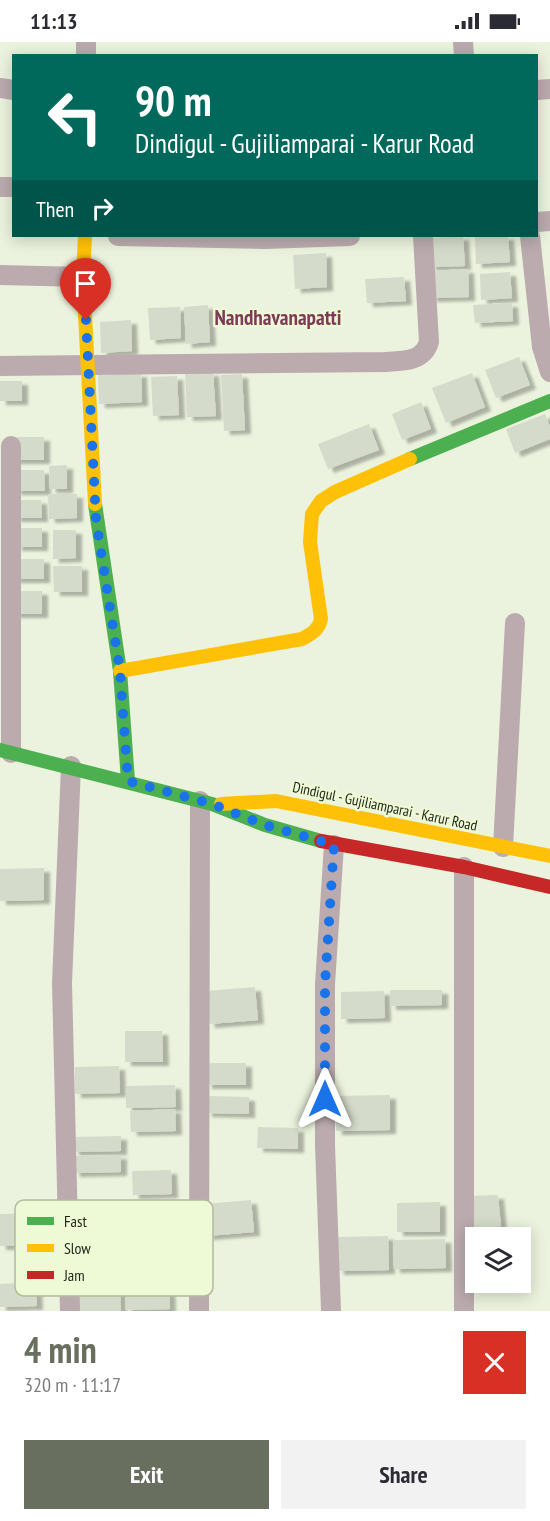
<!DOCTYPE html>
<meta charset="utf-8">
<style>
:root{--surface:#fff;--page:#f2f2f3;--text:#2b2b33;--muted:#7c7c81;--accent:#696f5e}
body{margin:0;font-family:"PT Sans Narrow",sans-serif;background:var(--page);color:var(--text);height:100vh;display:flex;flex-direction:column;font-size:22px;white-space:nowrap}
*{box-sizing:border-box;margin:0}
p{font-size:20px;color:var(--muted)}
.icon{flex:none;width:33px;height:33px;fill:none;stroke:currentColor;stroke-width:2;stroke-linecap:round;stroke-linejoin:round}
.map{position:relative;height:1269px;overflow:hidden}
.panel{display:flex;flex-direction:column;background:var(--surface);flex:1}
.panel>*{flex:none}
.top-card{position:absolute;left:12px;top:12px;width:526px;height:183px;border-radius:0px;box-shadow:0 3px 15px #0003;background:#00695c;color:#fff;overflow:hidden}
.buttons{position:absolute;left:465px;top:1185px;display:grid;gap:12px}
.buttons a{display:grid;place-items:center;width:66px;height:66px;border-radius:0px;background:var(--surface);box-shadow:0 3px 15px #0003;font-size:30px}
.pin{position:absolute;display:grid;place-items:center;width:51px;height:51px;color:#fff;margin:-62px -26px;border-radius:50% 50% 50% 0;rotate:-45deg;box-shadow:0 0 6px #0007}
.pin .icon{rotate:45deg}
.me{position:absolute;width:66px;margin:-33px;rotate:0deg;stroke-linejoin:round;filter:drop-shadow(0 0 4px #0008)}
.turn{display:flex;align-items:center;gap:21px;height:126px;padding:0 24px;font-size:27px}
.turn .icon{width:78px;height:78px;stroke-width:2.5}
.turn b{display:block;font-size:42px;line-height:51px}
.then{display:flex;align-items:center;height:57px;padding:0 24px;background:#0003;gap:12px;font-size:22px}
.round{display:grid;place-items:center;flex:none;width:63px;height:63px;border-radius:0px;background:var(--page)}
.summary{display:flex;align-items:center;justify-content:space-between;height:102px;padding:0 24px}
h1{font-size:36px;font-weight:700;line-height:45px;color:var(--accent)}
.cta{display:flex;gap:12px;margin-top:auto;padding:12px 24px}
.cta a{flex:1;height:69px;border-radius:0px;background:var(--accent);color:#fff;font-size:24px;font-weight:700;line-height:69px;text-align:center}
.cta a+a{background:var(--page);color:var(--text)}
.status{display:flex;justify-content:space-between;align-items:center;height:42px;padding:0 30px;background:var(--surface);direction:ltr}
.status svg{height:16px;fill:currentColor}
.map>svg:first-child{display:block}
.building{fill:#d5dbca;filter:url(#shadow)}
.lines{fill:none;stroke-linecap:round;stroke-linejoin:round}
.street{stroke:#bbabae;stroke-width:20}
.fast{stroke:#4caf50;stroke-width:14}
.slow{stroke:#ffc107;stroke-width:14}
.jam{stroke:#c62828;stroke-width:14}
.route{stroke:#1a73e8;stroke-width:10;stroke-dasharray:0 18}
.labels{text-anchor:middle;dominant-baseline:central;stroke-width:5;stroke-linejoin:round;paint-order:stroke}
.street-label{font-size:15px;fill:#23281a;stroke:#eefad5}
.district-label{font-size:21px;font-weight:bold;fill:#7e3a58;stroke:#eefad5}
.key{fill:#eefad5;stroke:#b1bb9d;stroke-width:1.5}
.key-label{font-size:16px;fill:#23281a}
</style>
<div class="status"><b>11:13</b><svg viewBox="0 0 49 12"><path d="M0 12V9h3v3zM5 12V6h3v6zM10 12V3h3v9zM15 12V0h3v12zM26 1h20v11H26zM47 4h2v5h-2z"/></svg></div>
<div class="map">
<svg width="550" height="1269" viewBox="0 0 550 1269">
<defs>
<filter id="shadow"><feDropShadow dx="6" dy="4" stdDeviation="1.5" flood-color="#0004"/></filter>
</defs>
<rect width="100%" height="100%" fill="#ebf2dd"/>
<path class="building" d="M463,194L465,224L430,225L428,196Z
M475,194H508L510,220L476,222Z
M326,211L327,245L295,247L293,213Z
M468,227L469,255L431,256L429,229Z
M510,230L512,256L481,258L480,232Z
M404,235L406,259L367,261L365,237Z
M512,261L513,279L475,281L473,263Z
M208,263L210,300L186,302L184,265Z
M180,265L181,296L150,298L148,266Z
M131,278L132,309L101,311L100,280Z
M519,315L530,343L496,356L485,328Z
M213,330L216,374L187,375L185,332Z
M141,331L142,360L99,362L98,333Z
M472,331L485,365L446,381L432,346Z
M242,332L245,388L224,389L221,333Z
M177,334L179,373L153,374L151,335Z
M0,339H22V359H0Z
M421,360L431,387L402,398L392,372Z
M545,372L550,385V397L515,411L506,387Z
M369,382L379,408L328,427L318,402Z
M13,395H44V418H13Z
M67,423V447H50L49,424Z
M15,428H44L45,449H15Z
M48,452H77V476L49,477Z
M15,458H41L42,476H15Z
M16,486H42V505H16Z
M53,488H76V516L53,517Z
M14,517H44V537H14Z
M53,524H82V550H54Z
M14,549H42V572H14Z
M44,826V858L0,859V827Z
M255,945L258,978L209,982L205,949Z
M390,948H442V963L390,964Z
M384,949L385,976L341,977V950Z
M125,989H162L163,1020H125Z
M206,1021H246V1043H206Z
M119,1024L120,1051L75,1052V1025Z
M175,1043L176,1065L126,1066V1044Z
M390,1053V1088L336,1089L335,1054Z
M206,1054L249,1055V1072L206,1071Z
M175,1067L176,1089L131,1090L130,1069Z
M258,1085L298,1086V1107L257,1106Z
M121,1094V1109L73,1110V1095Z
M121,1113V1130L74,1131L73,1114Z
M171,1128L172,1152L133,1153L132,1129Z
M498,1153L502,1196H476V1202H470L469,1154Z
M251,1158L254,1190L207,1194L205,1162Z
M440,1160V1190H397V1161Z
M38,1171L40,1203L0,1204V1172Z
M388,1194L389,1228L338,1229L337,1195Z
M445,1197L446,1226L394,1227L393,1198Z
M169,1236L170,1267L126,1268L125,1237Z
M120,1238L121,1269H74L73,1240Z
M36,1240L37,1264L0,1265V1242Z"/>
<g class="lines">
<path class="street" d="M86,0V14
M463,0L464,14
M0,46L14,48
M537,48L550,47
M0,145H14
M537,180L550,179
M118,194L265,197L350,194
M530,194L542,305L550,330
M0,233L83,235
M0,324L384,320C403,319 423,320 429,300L423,194
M11,711V404
M503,805L515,581
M70,1269L62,941L71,724
M199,1269L200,759
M331,1269L325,1103V942L334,803
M464,1269V825"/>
<path class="fast" d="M410,417L550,359
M95,462L120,629L128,739
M0,708L212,762L265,783L321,799"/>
<path class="slow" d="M85,194L83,235L95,462
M120,629L302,597C311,592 319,588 321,577L310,500L312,472L321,459L335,450L410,417
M221,762L276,759L550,814"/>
<path class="jam" d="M321,799L464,825L550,845"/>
</g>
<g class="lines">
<path class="route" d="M86,278L96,478L120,629L128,739L212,762L265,783L334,803L325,942V1057"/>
</g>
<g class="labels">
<g class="street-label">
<text transform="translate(385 764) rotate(12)">Dindigul - Gujiliamparai - Karur Road</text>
</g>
<g class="district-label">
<text x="278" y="275">Nandhavanapatti</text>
</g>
</g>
<rect x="15" y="1158" width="198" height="96" rx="9" class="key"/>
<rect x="27" y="1175" width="27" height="8" fill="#4caf50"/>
<rect x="27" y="1202" width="27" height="8" fill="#ffc107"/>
<rect x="27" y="1229" width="27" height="8" fill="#c62828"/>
<g class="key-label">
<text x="64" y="1185">Fast</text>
<text x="64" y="1212">Slow</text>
<text x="64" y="1239">Jam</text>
</g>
</svg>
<div class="buttons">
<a><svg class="icon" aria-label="layers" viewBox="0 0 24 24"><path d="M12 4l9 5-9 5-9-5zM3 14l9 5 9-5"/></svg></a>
</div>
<div class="pin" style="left:86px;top:278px;background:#d93025"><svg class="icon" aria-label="arrive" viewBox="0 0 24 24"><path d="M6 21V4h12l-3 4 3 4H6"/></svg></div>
<svg class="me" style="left:325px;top:1057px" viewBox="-20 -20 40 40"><path d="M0-17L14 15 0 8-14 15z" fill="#1a73e8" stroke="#fff" stroke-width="4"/></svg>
<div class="top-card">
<div class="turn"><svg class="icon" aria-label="left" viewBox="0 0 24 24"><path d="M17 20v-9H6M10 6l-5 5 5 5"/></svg><div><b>90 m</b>Dindigul - Gujiliamparai - Karur Road</div></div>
<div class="then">Then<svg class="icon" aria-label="right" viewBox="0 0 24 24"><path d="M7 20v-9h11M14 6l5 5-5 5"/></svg></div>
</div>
</div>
<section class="panel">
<div class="summary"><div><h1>4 min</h1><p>320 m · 11:17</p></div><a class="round" style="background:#d93025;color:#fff"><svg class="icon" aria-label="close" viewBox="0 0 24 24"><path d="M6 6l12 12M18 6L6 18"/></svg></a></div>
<div class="cta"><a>Exit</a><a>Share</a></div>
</section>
